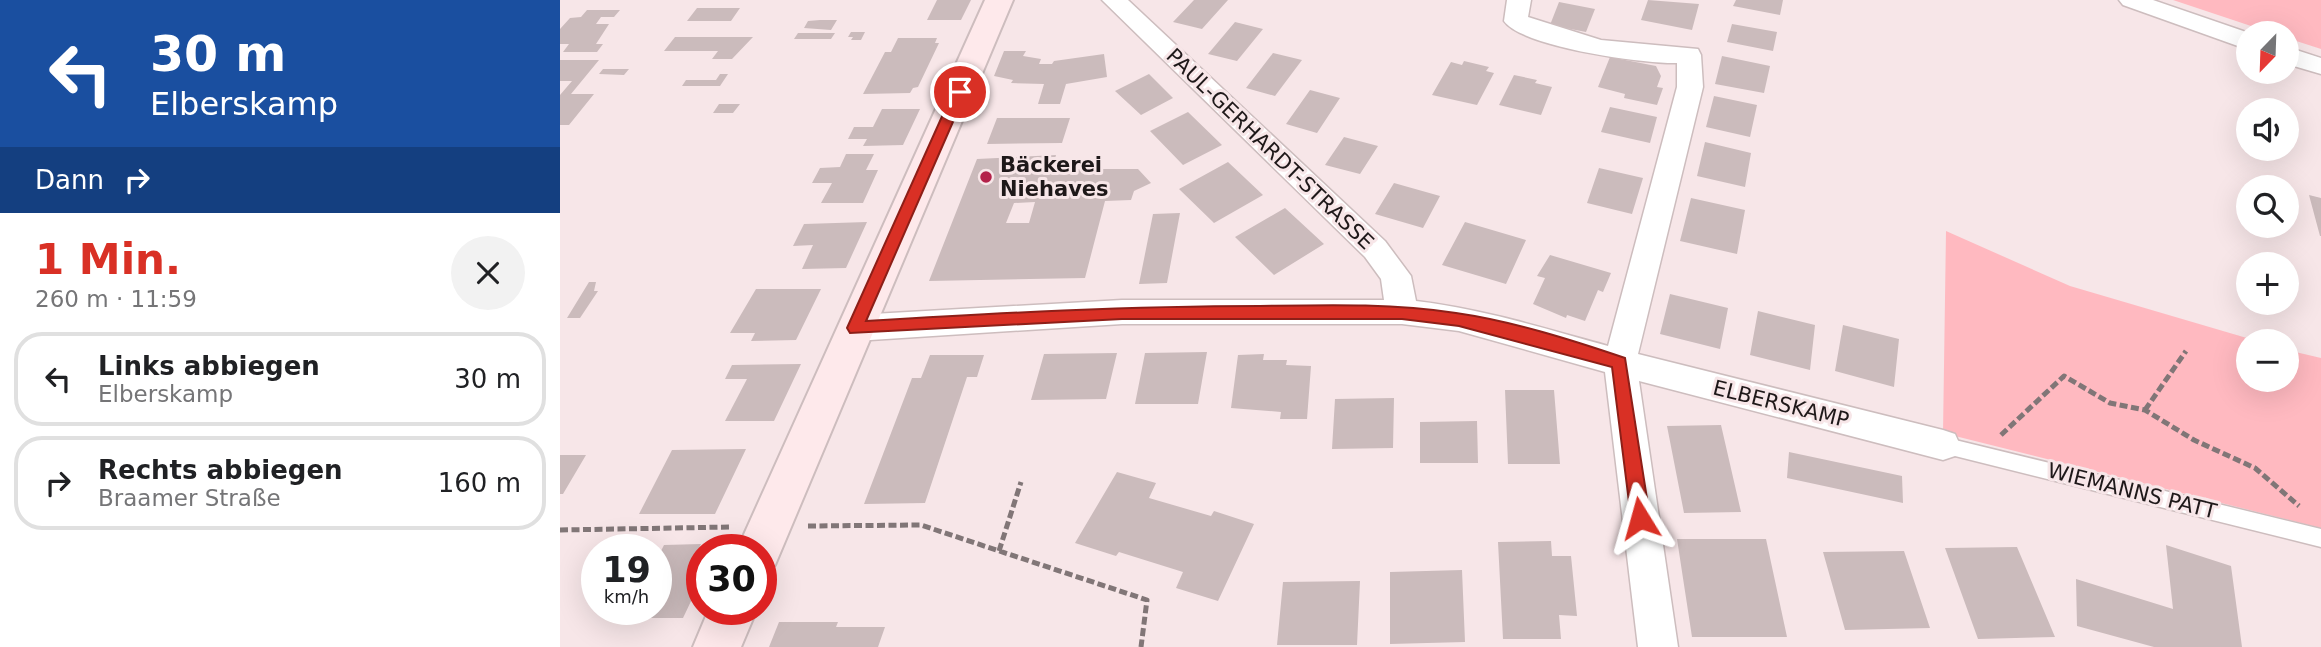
<!DOCTYPE html>
<html lang="de">
<meta charset="utf-8">
<style>
:root{--surface:#fff;--page:#f2f2f2;--text:#202124;--muted:#757577;--line:#e0e0e0;--accent:#d93025}
body{margin:0;font-family:"DejaVu Sans",sans-serif;background:var(--page);color:var(--text);height:100vh;display:flex;flex-direction:column;font-size:26px;white-space:nowrap}
*{box-sizing:border-box;margin:0}
p{font-size:23px;color:var(--muted)}
.icon{flex:none;width:38px;height:38px;fill:none;stroke:currentColor;stroke-width:2;stroke-linecap:round;stroke-linejoin:round}
.map{position:relative;flex:1;overflow:hidden}
.side{display:flex;flex-direction:column;background:var(--surface);width:560px}
.side>*{flex:none}
.hud{background:#1a4fa0;color:#fff;overflow:hidden}
.needle{width:46px;rotate:203deg}
.fabs{position:absolute;left:1676px;top:21px;display:grid;gap:14px}
.fabs a{display:grid;place-items:center;width:63px;height:63px;border-radius:50%;background:var(--surface);box-shadow:0 7px 28px #0002;font-size:35px}
.speed{position:absolute;left:21px;top:534px;display:flex;gap:14px;font-size:35px;font-weight:700;text-align:center}
.speed>*{display:grid;place-content:center;width:91px;height:91px;border-radius:50%;background:var(--surface);box-shadow:0 7px 28px #0002;line-height:1}
.speed small{font-size:18px;font-weight:400}
.speed .limit{border:10px solid #d22;background:#fff;color:#111}
.pin{position:absolute;display:grid;place-items:center;width:60px;height:60px;color:#fff;margin:-30px;border:4px solid #fff;border-radius:50%;box-shadow:0 2px 7px #0007}
.me{position:absolute;width:77px;margin:-38px;rotate:352deg;stroke-linejoin:round;filter:drop-shadow(0 0 5px #0008)}
.turn{display:flex;align-items:center;gap:24px;height:147px;padding:0 35px;font-size:32px}
.turn .icon{width:91px;height:91px;stroke-width:2.5}
.turn b{display:block;font-size:49px;line-height:60px}
.then{display:flex;align-items:center;height:66px;padding:0 35px;background:#0003;gap:14px;font-size:26px}
.round{display:grid;place-items:center;flex:none;width:74px;height:74px;border-radius:37px;background:var(--page)}
.overview{display:flex;align-items:center;justify-content:space-between;height:119px;padding:0 35px}
h1{font-size:42px;font-weight:700;line-height:52px;color:var(--accent)}
ul{padding:0;list-style:none}
li{display:flex;align-items:center;gap:21px;height:94px;margin:0 14px 10px;padding:0 21px;border:4px solid var(--line);border-radius:28px}
li div{flex:1}
li b{display:block;font-size:26px}
li em{font-style:normal}
main{display:flex;flex:1;min-height:0}
.map>svg:first-child{display:block}
.green{fill:#ffb9c0}
.building{fill:#cbbbbc;fill-rule:evenodd}
.lines{fill:none;stroke-linecap:round;stroke-linejoin:round}
.lane-casing{stroke:#cdbdbe;stroke-width:3}
.street-casing{stroke:#cdbdbe;stroke-width:3}
.secondary-casing{stroke:#cdbdbe;stroke-width:4}
.path{stroke:#817677;stroke-width:5;stroke-dasharray:8 3.5;stroke-linecap:butt}
.lane{fill:#fff;fill-rule:evenodd}
.street{fill:#fff;fill-rule:evenodd}
.secondary{fill:#fee9eb;fill-rule:evenodd}
.route{fill:#d93025;stroke:#8d1f18;stroke-width:2}
.poi-dot{fill:#b32149;stroke:#f7e6e8;stroke-width:2.5}
.labels{text-anchor:middle;dominant-baseline:central;stroke-width:6;stroke-linejoin:round;paint-order:stroke}
.street-label{font-size:21px;fill:#1e1819;stroke:#f7e6e8}
.poi-label{font-size:21px;font-weight:bold;fill:#1e1819;stroke:#f7e6e8;text-anchor:start}
</style>
<main>
<section class="side">
<div class="hud">
<div class="turn"><svg class="icon" aria-label="left" viewBox="0 0 24 24"><path d="M17 20v-9H6M10 6l-5 5 5 5"/></svg><div><b>30 m</b>Elberskamp</div></div>
<div class="then">Dann<svg class="icon" aria-label="right" viewBox="0 0 24 24"><path d="M7 20v-9h11M14 6l5 5-5 5"/></svg></div>
</div>
<div class="overview"><div><h1>1 Min.</h1><p>260 m · 11:59</p></div><a class="round"><svg class="icon" aria-label="close" viewBox="0 0 24 24"><path d="M6 6l12 12M18 6L6 18"/></svg></a></div>
<ul>
<li><svg class="icon" aria-label="left" viewBox="0 0 24 24"><path d="M17 20v-9H6M10 6l-5 5 5 5"/></svg><div><b>Links abbiegen</b><p>Elberskamp</p></div><em>30 m</em></li>
<li><svg class="icon" aria-label="right" viewBox="0 0 24 24"><path d="M7 20v-9h11M14 6l5 5-5 5"/></svg><div><b>Rechts abbiegen</b><p>Braamer Straße</p></div><em>160 m</em></li>
</ul>
</section>
<div class="map">
<svg width="1761" height="647" viewBox="0 0 1761 647">
<rect width="100%" height="100%" fill="#f7e6e8"/>
<path class="green" d="M1613,0H1761V49L1727,38V33H1712Z
M1386,231L1510,286L1697,341H1689V380H1727V350L1761,358V528L1383,433Z"/>
<path class="building" d="M377,0H411L401,20H367Z
M634,0H668L642,29L613,22Z
M1088,0L1139,4L1132,30L1081,20Z
M1176,0H1223L1220,15L1173,6Z
M999,2L1035,9L1026,32L990,25Z
M137,8H180L171,21H127Z
M27,10H60L54,17H41L36,24H49L36,44H43L37,52H3L9,44H0V29L10,18L21,17Z
M260,20H277L271,30L244,28L248,21Z
M675,22L703,29L677,61L648,54Z
M1172,24L1217,32L1213,51L1167,42Z
M291,32H305L301,40H291L293,37H288Z
M238,33H275L271,39H234Z
M115,37H193L172,59H152L158,51H104Z
M338,38H377L375,43H379L358,87L353,88L350,93L303,94L325,52H331Z
M444,51H466L463,56L481,59L479,64H492L494,61L544,54L547,77L506,84L500,104H478L484,84L451,83L453,80L434,76Z
M713,53L742,60L715,96L686,88Z
M1162,56L1210,66L1204,93L1155,84Z
M1050,57L1096,66L1101,76L1097,87L1103,88L1097,105L1064,98L1065,94L1038,87Z
M0,60H39L11,94H34L9,125H0V95L12,81H0Z
M904,61L929,67L926,71L934,73L917,105L872,95L891,62L902,65Z
M43,69H69L64,75L39,74Z
M160,74H168L160,86H122L126,80H156Z
M589,74L613,98L581,115L555,91Z
M954,75L977,80L975,83L992,87L981,115L939,105Z
M750,90L780,98L757,133L726,124Z
M1154,96L1197,105L1190,137L1146,127Z
M159,104H180L173,113H153Z
M1050,107L1097,117L1090,143L1041,132Z
M322,109H360L343,145L303,146L307,139H288L294,127H313Z
M628,112L662,145L623,165L590,131Z
M437,118H510L502,143L427,144Z
M784,137L818,146L800,174L765,165Z
M1145,142L1191,153L1185,187L1137,176Z
M286,154H314L306,170H318L303,203H261L272,183H252L260,168L280,167Z
M496,155L492,169H578L591,183L574,191L571,200L545,201L525,278L369,281L417,159ZM475,202L469,223H446L454,203Z
M668,162L703,195L654,223L619,189Z
M1039,168L1083,178L1072,214L1027,203Z
M834,183L880,196L863,228L815,214Z
M1749,195L1761,198V236H1760Z
M1131,198L1185,210L1177,254L1120,241Z
M725,208L764,244L714,275L675,237Z
M620,213L607,283L579,284L593,214Z
M307,222L286,268L242,269L253,245L233,246L244,224Z
M905,222L966,240L946,284L882,265Z
M990,255L1051,273L1043,292L1038,290L1025,321L1007,315L1006,318L973,304L985,278L977,276Z
M29,282H36L34,291H38L20,318H7Z
M196,289H261L236,340L191,341L195,333H170Z
M1110,294L1168,308L1160,349L1100,334Z
M1198,311L1255,325L1250,370L1190,355Z
M1283,325L1339,339L1334,387L1275,371Z
M647,352L638,404H575L585,353Z
M557,353L546,399L471,400L484,354Z
M704,354L703,360H727L726,365L751,366L747,419H720L721,412L671,408L678,355Z
M370,355H424L417,377H407L365,503L304,504L352,378H361Z
M241,364L214,421H165L187,379H165L172,365Z
M945,390H994L1000,464H948Z
M834,398L833,448L772,449L775,399Z
M917,421L918,463H860V422Z
M1161,425L1181,512L1124,513L1107,426Z
M186,449L155,514H79L112,450Z
M1229,452L1342,476L1343,503L1227,478Z
M0,455H26L3,494H0Z
M557,472L596,483L589,498L651,516L654,511L694,524L658,601L616,588L623,572L559,552L556,556L515,543Z
M1117,539H1206L1227,637H1132Z
M991,541L992,556H1011L1017,616L999,615L1001,639H943L938,542Z
M141,544L135,556H142V578L123,618H67L72,609H96V561L104,545Z
M1606,545L1671,566L1682,647H1594L1517,626L1516,579L1613,609Z
M1457,547L1495,637L1418,639L1385,548Z
M1344,551L1370,628L1285,630L1263,552Z
M902,570L905,642L830,644V572Z
M800,581L797,645H717L723,582Z
M219,622H278L276,627H325L318,647H209Z"/>
<g class="lines">
<g class="lane-casing">
<path id="lane" d="M1383,437L1761,529V547L1383,453L1377,450L1374,445L1377,440Z"/>
</g>
<g class="street-casing">
<path id="street" d="M542,0H568L825,241L851,276L856,301C922,309 984,328 1048,346L1117,87V63C1084,64 962,47 944,21L947,0H971L968,17L1041,40L1138,49L1141,55L1143,87L1078,354L1383,430L1395,434L1400,445L1395,456L1383,460L1079,381L1118,647H1078L1045,372L899,331L842,324H562L295,341L284,337L279,328L284,319L295,315L562,300H824L821,279L805,257Z
M1559,0H1593L1689,33V50L1563,5Z
M1727,47L1761,58V74L1727,64Z"/>
</g>
<g class="secondary-casing">
<path id="secondary" d="M425,0H453L215,565L201,570V550H177Z
M149,609H197L181,647H133Z"/>
</g>
<path class="path" d="M1585,410L1626,351
M1441,435L1504,376L1550,403L1585,410L1634,440L1695,468L1739,506
M248,526L361,525L587,600L581,647
M0,530L170,527
M439,551L461,482"/>
<use href="#lane" class="lane"/>
<use href="#street" class="street"/>
<use href="#secondary" class="secondary"/>
</g>
<path class="route" d="M400,88L406,92L306,321C438,313 568,306 700,306C765,305 831,303 896,313C952,321 1012,340 1065,358L1090,518L1087,524L1080,526L1074,524L1071,518L1052,367L899,326L842,319H562L290,333L287,328L393,92Z"/>
<circle class="poi-dot" cx="426" cy="177" r="7"/>
<g class="labels">
<g class="street-label">
<text transform="translate(710 149) rotate(44)">PAUL-GERHARDT-STRASSE</text>
<text transform="translate(1221 404) rotate(14)">ELBERSKAMP</text>
<text transform="translate(1572 491) rotate(14)">WIEMANNS PATT</text>
</g>
<g class="poi-label">
<text x="440" y="165">Bäckerei<tspan x="440" dy="24">Niehaves</tspan></text>
</g>
</g>
</svg>
<div class="fabs">
<a><svg class="needle" viewBox="-14 -14 28 28"><path d="M0-13l5 13h-10z" fill="#e53935"/><path d="M0 13l5-13h-10z" fill="#757577"/></svg></a>
<a><svg class="icon" aria-label="sound" viewBox="0 0 24 24"><path d="M4 9h4l5-4v14l-5-4H4zM17 9q2 3 0 6"/></svg></a>
<a><svg class="icon" aria-label="search" viewBox="0 0 24 24"><circle cx="10" cy="10" r="6"/><path d="M15 15l6 6"/></svg></a>
<a>+</a>
<a>−</a>
</div>
<div class="speed"><div>19<small>km/h</small></div><div class="limit">30</div></div>
<div class="pin" style="left:400px;top:92px;background:#d93025"><svg class="icon" aria-label="arrive" viewBox="0 0 24 24"><path d="M6 21V4h12l-3 4 3 4H6"/></svg></div>
<svg class="me" style="left:1080px;top:518px" viewBox="-20 -20 40 40"><path d="M0-17L14 15 0 8-14 15z" fill="#d93025" stroke="#fff" stroke-width="4"/></svg>
</div>
</main>
